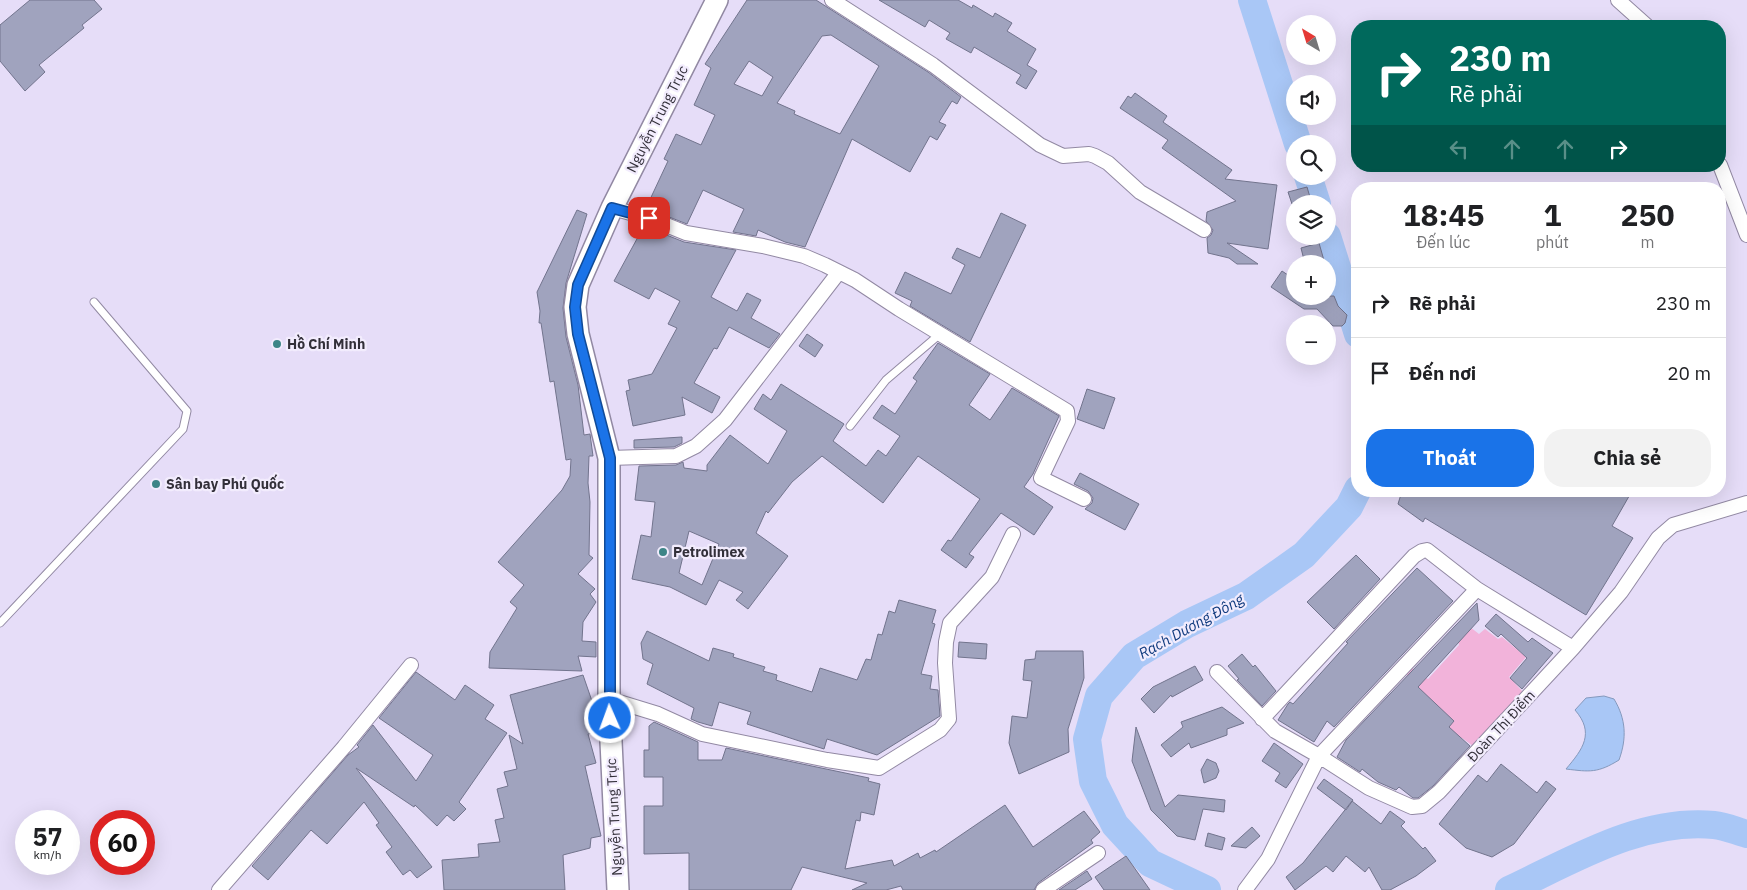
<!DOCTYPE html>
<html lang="vi">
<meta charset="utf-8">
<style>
:root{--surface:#fff;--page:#f2f2f2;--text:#202124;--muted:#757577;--line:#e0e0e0;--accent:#1a73e8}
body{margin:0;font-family:"IBM Plex Sans",sans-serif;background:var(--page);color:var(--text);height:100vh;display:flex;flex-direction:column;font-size:19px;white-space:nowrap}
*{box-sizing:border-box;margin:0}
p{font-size:16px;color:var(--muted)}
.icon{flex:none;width:28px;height:28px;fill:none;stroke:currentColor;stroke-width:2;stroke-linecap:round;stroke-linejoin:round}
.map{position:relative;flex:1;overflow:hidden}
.details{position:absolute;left:1351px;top:182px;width:375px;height:315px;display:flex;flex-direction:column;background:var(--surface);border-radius:20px;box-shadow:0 5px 20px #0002}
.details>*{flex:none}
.banner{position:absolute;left:1351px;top:20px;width:375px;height:152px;border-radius:20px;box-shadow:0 5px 20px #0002;background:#00695c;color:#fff;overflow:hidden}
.needle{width:32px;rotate:322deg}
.tools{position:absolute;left:1286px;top:15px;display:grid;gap:10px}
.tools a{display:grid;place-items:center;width:50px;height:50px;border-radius:50%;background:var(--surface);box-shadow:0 5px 20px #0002;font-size:25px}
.speed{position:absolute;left:15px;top:810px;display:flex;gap:10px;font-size:25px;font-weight:700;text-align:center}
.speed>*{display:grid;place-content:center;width:65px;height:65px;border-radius:50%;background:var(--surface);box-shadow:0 5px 20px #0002;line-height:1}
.speed small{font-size:12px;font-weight:400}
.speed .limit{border:8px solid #d22;background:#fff;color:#111}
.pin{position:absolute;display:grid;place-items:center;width:42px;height:42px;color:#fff;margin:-21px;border-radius:10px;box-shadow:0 2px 8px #0006}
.me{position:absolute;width:55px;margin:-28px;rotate:358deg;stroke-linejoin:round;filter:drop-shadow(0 0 4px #0008)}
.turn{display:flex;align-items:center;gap:18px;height:105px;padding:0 15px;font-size:22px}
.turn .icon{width:65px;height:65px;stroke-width:2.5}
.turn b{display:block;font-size:35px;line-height:42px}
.lanes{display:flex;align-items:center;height:48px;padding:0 15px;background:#0003;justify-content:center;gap:25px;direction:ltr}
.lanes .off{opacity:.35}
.eta{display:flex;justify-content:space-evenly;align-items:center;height:85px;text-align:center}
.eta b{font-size:30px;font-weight:800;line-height:35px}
.action{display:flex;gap:10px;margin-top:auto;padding:10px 15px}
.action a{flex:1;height:58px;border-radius:20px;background:var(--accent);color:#fff;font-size:20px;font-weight:800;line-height:58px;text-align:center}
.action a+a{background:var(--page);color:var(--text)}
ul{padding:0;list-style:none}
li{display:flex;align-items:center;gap:15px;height:70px;padding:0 15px;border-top:1px solid var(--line)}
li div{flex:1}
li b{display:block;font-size:19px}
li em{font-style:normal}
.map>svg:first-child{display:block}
.green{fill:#f2b3da}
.water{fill:#a9c7f6;stroke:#8599bd}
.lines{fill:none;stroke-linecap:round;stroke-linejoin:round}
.river{stroke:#a9c7f6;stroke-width:28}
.building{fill:#a0a3be;stroke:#72748d;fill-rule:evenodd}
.service-casing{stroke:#9289a3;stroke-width:9}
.minor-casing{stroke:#9289a3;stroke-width:16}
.primary-casing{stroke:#9289a3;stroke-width:24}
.service{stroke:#fff;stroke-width:7}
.minor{stroke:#fff;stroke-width:14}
.primary{stroke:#fff;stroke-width:21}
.route-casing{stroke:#114b97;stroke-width:12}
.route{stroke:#1a73e8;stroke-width:9}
.poi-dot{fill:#3d8587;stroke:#f2ecfd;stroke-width:2}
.labels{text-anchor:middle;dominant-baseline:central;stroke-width:4.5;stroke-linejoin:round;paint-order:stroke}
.street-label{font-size:14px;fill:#322f39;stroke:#f2ecfd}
.poi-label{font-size:14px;font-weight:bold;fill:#322f39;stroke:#f2ecfd;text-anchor:start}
.water-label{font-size:15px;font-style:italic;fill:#103b7e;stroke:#f2ecfd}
</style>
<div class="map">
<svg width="1747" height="890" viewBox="0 0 1747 890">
<rect width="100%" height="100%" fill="#e6ddf8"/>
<path class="green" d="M1470,627L1479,634L1485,629L1498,639L1502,637L1526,657L1509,677L1522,691V694L1476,745L1473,746L1462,738L1419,783L1420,689L1406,674L1412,668L1428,679L1459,645L1458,640Z"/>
<path class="water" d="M1604,696L1614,699C1626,719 1627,738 1619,760C1598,773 1590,772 1566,769C1583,749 1595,733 1575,710L1586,698Z"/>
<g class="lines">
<path class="river" d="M1252,0L1298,144
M1308,176L1317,204
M1327,236L1358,334
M1207,890L1150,863L1115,825L1093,781L1087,739L1099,696L1134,656L1187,624L1246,596L1304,555L1349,507L1358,489
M1509,890C1573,860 1641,818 1714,825C1725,826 1736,831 1747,834"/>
</g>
<path class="building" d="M30,0H94L102,9L82,25L84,28L39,65L45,72L25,91L0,61V25Z
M747,0H816L928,72L961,97L957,104L952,101L939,122L946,125L937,140L930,136L910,172L852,139L805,247L785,242L758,230L756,236L733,232L744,209L703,190L687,224L646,208L668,161L664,159L676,134L701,145L715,115L694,105L711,68L705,64ZM831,35L879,66L840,134L794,114L795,111L777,103L822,36ZM749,61L773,77L762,96L734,84Z
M879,0H958L972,8L973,5L993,17L995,13L1012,23L1007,31L1036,49L1027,65L1037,71L1026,89L1016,83L1021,75L974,47L971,53L946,39L950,33L929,20L925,27Z
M1135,93L1167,116L1163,122L1232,170L1225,179L1277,185L1268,249L1227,243L1258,264H1237L1229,258L1208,253L1207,238L1211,235L1213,230L1206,221L1207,212L1236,201L1162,148L1168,140L1120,108L1128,96L1131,98Z
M1307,187L1312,204H1292L1288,192Z
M577,210L587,214L566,283L563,308L566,337L578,385L584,435L590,434L593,456H589L588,483L590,502L589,555L593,558L578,574L595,589L590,594L596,602L583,622L582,641L596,642V657L578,656L582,671L489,668L490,652L517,608L510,602L524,585L498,562L562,490L570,476L571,459L566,460L554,381L550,382L541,323H539L540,311L537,292Z
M1001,213L1026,225L970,342L910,306L912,301L895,293L905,272L951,294L965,265L952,258L957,248L980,258Z
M644,226L684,242L736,250L711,297L737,311L747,293L761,300L751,318L780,334L769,348L729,327L717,349L714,348L694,383L720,397L712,413L682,397L685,415L633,426L626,391L630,390L628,380L652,374L677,328L668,324L680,301L655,288L649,299L614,281Z
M1319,243L1325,264H1305L1301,248Z
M1282,271L1295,280V296H1334L1338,306L1347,315L1345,323L1342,326H1333L1317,309H1304L1271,287Z
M807,334L823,345L815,357L799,346Z
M938,343L990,374L969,405L990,420L1012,388L1059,416L1033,474L1024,487L1053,507L1034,535L1001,513L969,554L974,557L966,568L941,550L948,540L951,541L980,499L918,456L883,503L822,456L792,482L768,513L766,511L756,533L788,556L748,609L736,600L743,592L719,580L706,605L670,587L632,579L641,535L651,537L655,502L635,500L639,466L676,465L683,462L684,468L707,471V465L730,435L768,464L787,431L754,409L763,394L771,400L781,384L844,424L833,441L866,466L878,450L886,456L900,436L873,418L882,405L895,414L917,381L913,378ZM689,531L719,544L702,585L679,573Z
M1087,389L1115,398L1104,429L1077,419Z
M682,437V443L674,447L634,448V440Z
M1080,473L1139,504L1125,530L1085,509L1092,503L1093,498L1088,491L1074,484Z
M1402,491H1632L1612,526L1633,538L1586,615L1425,518L1423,522L1398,504Z
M1356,555L1380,579L1334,629L1307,602Z
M1417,568L1453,601L1334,727L1327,721L1314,742L1278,720L1288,704L1290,702L1293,704L1348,643L1346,642Z
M899,600L936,610L932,623L935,624L921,674L932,676L930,689L938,690L940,716L877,755L827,739L824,749L747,724L751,712L719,702L712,726L698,722L691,719L694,708L647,684L653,664L643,659L641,643L647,631L709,661L713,648L734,654L733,657L765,667L763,671L777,675L776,680L812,692L820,668L857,680L866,659L871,660L878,634L882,635L889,611L895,613Z
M1477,603L1479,620L1418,687L1454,721L1449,727L1470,746L1433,786L1418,798H1413L1399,787L1396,790L1378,782L1362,769L1360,772L1337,757L1346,740Z
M1496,614L1528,642L1532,638L1553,653L1522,689L1510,678L1527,658L1501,634L1498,637L1485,626Z
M959,642L987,644L986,659L958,657Z
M1036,651H1083L1084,678L1068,729L1069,752L1019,774L1009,743L1012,716L1027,718L1032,681L1023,680L1025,660L1035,659Z
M1242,654L1253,667L1255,665L1276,691L1262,706L1237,680L1239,679L1228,666Z
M1195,666L1203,680L1172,697L1171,695L1154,713L1141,699L1153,687Z
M416,672L455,700L465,685L494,705L485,719L507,733L459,802L466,809L454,821L447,815L437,826L415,805L414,807L356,768L432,867L417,878L410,870L403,875L386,852L392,847L376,825L379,823L364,802L327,844L311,830L268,880L252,866L348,755L359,747L357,745L373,725L416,781L433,755L379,718Z
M583,675L593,704L590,705L597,732L588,734L596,763L585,766L601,836L591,838L590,848L563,855L565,890H444L442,860L479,857L478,844L500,842L495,820L504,818L497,789L508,786L504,772L517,769L509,735L523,744L510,695Z
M1222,707L1244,723L1227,729V735L1191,748L1189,743L1171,757L1161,745L1183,727L1181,722Z
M654,722L698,742V760H722L726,748L869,778L868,781L880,784L874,815L861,812L860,821L856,820L845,869L892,860L894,866L918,853L920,858L935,850L936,852L1005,805L1033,847L1084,811L1100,832L1091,840L1093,843L1038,883L1034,890H903L901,886L886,890H852L867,883L802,867L791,890H689V853L644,854V806H663V777H644V750H649V726Z
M1136,727L1165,807L1178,795L1225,800L1224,812L1203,809L1195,840L1177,836L1151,810L1132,761Z
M1274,743L1303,764L1286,788L1275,781L1280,773L1262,761Z
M1207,759L1216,763L1219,771L1216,778L1204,783L1201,770Z
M1501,764L1537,793L1546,781L1556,789L1514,844L1492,857L1466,848L1439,824L1478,775L1487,782Z
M1324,779L1353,800L1346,810L1317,788Z
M1352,801L1381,824L1390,811L1405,822L1401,826L1423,849L1425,847L1436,861L1416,876L1390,890H1382L1369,867L1365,872L1346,856L1333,872L1326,866L1295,890L1286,877L1303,863Z
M1252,827L1260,836L1246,848L1231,846Z
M1208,833L1225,838L1222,850L1205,846Z
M1126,856L1150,890H1104L1095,877Z
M1087,871L1092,879L1075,890H1059Z"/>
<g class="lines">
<g class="service-casing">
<path id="service" d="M850,426L886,380L940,334
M0,623L183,429L187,411L94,302"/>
</g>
<g class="minor-casing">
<path id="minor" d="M832,0L933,65L1040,145L1063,156L1089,154L1095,156L1108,163L1140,192L1204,230
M1618,0L1647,26
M1720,165L1747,235
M612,208L649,218L686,233L763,246L804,256L825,265L855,280L899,309L1067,411L1068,421L1041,478L1084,499
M609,458L676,456L696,446L725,420L839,272
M1217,672L1275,731L1319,756L1477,589
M609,699L658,714L702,734L827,760L879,768L940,730L949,719L945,663L946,642L950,623L992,577L1013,534
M1262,719L1414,556L1422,551L1427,550L1477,589L1573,648
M219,890L344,747L411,665
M1043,890L1098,853
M1245,890L1268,859L1319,756L1369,788L1412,807L1422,806L1439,792L1573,648L1621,592L1658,538L1673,525L1747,503"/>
</g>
<g class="primary-casing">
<path id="primary" d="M618,890L609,699V458L578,334L575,307L578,285L612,208L717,0"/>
</g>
<use href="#service" class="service"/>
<use href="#minor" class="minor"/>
<use href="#primary" class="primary"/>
</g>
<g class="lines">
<g class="route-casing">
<path id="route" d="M610,718V458L578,334L575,307L578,285L612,208L649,218"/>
</g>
<use href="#route" class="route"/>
</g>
<g class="poi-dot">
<circle cx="277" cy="344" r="5"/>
<circle cx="156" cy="484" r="5"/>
<circle cx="663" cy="552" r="5"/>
</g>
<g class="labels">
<g class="street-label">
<text transform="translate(657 119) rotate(-63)">Nguyễn Trung Trực</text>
<text transform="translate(1501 726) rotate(-47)">Đoàn Thị Điểm</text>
<text transform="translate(614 817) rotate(-93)">Nguyễn Trung Trực</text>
</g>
<g class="poi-label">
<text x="287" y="344">Hồ Chí Minh</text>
<text x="166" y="484">Sân bay Phú Quốc</text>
<text x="673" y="552">Petrolimex</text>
</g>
<g class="water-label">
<text transform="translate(1191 626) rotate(-29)">Rạch Dương Đông</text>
</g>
</g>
</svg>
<div class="tools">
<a><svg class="needle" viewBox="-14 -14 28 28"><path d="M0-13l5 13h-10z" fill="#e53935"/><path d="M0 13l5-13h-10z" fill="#757577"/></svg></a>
<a><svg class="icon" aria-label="sound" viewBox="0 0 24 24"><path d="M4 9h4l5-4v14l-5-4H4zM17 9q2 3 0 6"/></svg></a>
<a><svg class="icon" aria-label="search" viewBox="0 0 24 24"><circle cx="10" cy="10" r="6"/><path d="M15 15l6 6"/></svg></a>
<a><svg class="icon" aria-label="layers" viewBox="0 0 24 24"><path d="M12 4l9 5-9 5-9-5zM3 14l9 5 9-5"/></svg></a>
<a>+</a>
<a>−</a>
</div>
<div class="speed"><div>57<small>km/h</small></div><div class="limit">60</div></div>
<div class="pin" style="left:649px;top:218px;background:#d93025"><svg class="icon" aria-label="arrive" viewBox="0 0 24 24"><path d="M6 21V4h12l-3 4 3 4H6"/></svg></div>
<svg class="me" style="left:610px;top:718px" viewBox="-20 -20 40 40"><circle r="17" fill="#1a73e8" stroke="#fff" stroke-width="3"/><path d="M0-11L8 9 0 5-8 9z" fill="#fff"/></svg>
<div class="banner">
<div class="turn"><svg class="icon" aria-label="right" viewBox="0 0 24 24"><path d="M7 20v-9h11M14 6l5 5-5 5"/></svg><div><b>230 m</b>Rẽ phải</div></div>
<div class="lanes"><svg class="icon off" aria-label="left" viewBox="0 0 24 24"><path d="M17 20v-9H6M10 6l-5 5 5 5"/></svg><svg class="icon off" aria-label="ahead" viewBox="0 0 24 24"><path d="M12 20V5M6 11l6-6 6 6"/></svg><svg class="icon off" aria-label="ahead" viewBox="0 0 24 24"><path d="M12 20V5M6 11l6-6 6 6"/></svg><svg class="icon" aria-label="right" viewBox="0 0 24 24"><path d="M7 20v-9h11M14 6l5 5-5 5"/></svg></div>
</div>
<section class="details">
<div class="eta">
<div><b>18:45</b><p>Đến lúc</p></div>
<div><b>1</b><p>phút</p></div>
<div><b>250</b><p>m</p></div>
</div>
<ul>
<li><svg class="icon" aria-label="right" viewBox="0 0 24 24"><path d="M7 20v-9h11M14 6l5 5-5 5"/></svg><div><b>Rẽ phải</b></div><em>230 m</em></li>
<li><svg class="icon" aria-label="arrive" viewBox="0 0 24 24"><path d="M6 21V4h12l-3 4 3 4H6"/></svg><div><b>Đến nơi</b></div><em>20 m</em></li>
</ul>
<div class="action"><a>Thoát</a><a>Chia sẻ</a></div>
</section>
</div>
